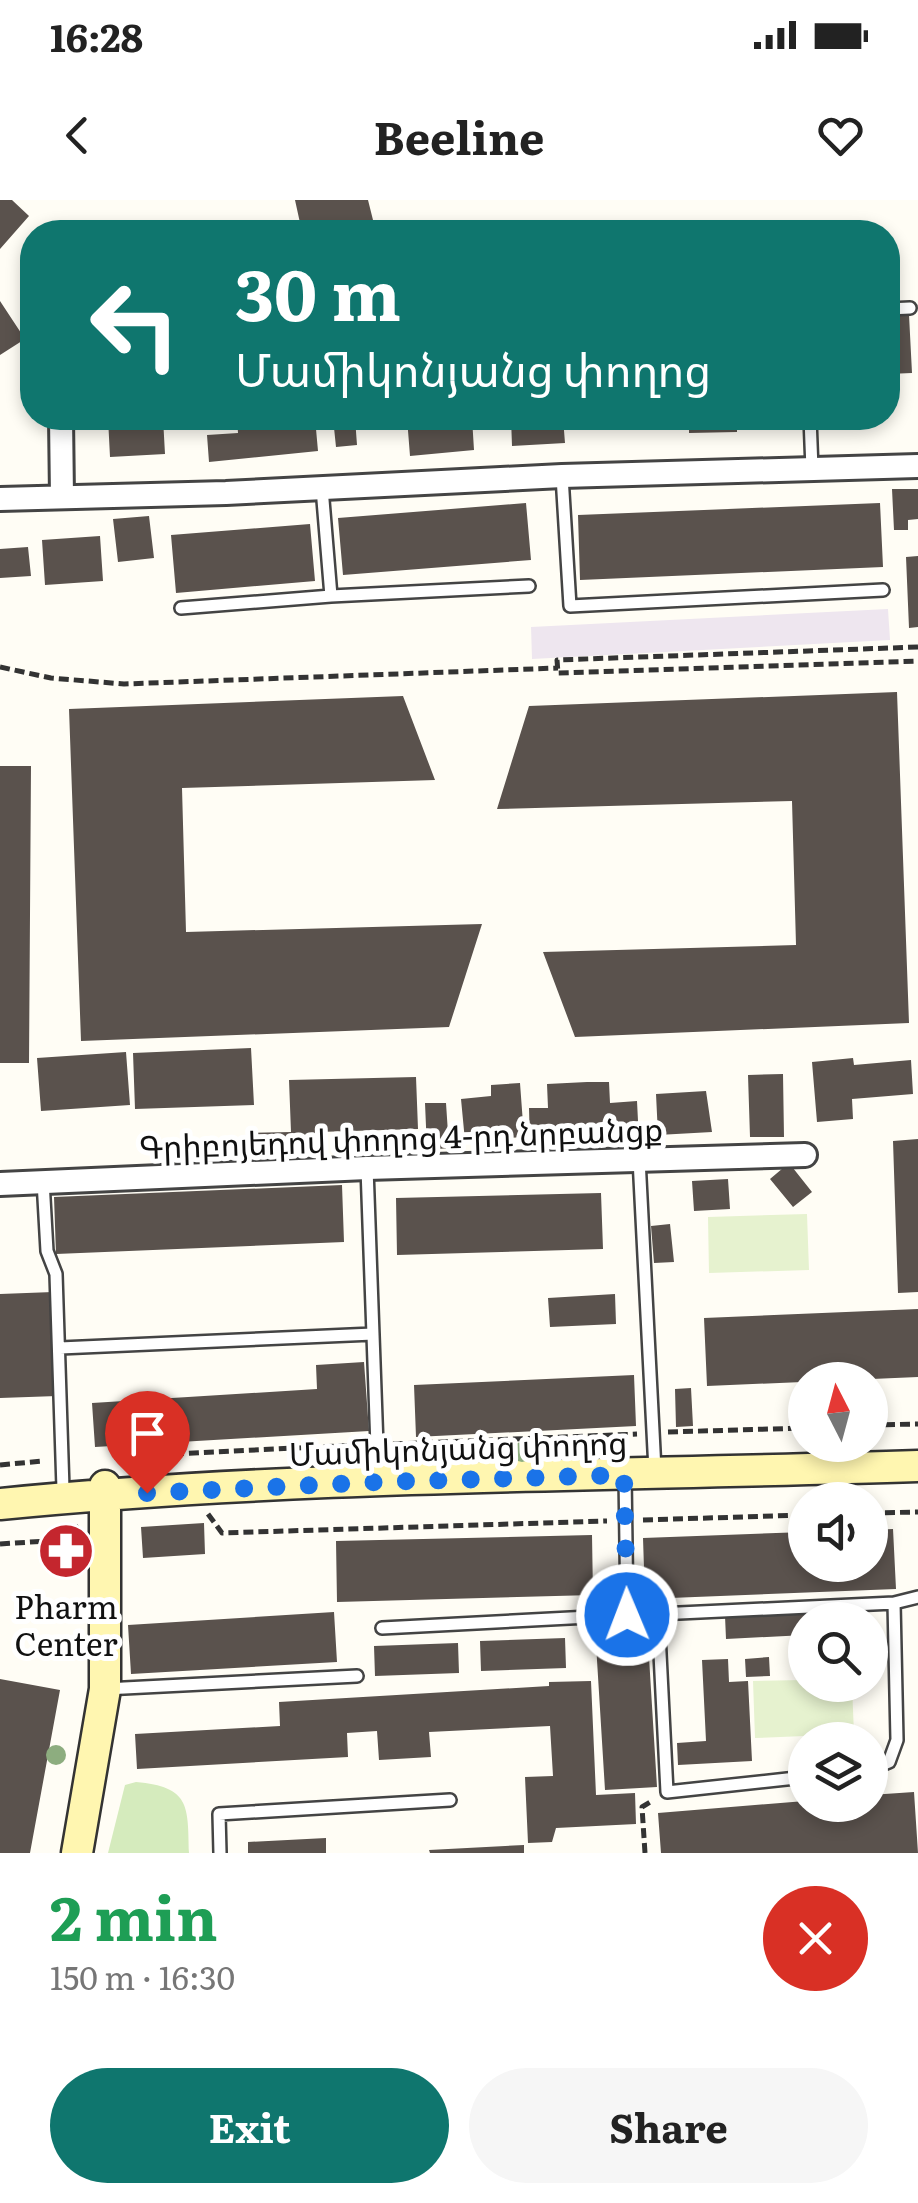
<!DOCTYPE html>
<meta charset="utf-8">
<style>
:root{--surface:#fff;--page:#f6f6f6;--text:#222;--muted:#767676;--accent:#0f766e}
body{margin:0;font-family:Literata,"Noto Sans Armenian",serif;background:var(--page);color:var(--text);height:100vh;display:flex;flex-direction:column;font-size:38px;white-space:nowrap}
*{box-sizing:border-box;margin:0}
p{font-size:32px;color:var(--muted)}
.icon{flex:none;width:55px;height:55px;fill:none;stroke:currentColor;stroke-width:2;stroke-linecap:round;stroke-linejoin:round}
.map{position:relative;height:1653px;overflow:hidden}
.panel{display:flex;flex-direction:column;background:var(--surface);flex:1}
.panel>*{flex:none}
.guide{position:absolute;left:20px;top:20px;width:880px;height:210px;border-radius:40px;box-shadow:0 5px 15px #0003;background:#0f766e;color:#fff;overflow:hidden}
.needle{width:65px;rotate:354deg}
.fabs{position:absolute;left:788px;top:1162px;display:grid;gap:20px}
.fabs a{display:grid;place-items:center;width:100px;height:100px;border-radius:50%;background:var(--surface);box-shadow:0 5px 15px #0003;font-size:50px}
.pin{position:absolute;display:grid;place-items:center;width:85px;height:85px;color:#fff;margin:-102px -42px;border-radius:50% 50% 50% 0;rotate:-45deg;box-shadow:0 0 10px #0007}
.pin .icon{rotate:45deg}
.me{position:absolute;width:110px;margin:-55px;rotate:359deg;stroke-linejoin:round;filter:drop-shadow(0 0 8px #0008)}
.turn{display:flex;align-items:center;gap:35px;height:210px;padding:0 50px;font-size:45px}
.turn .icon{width:130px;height:130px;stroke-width:2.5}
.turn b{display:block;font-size:70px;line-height:85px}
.round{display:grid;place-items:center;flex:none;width:105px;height:105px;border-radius:52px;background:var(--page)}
.headline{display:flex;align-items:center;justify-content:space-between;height:170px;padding:0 50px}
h1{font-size:60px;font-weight:700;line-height:75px;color:#1e9e55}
.primary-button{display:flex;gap:20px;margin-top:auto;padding:20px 50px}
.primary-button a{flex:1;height:115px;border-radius:60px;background:var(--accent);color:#fff;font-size:40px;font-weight:700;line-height:115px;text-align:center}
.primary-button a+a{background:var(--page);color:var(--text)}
.status{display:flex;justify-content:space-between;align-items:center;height:70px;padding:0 50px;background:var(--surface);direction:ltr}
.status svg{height:28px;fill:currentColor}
header{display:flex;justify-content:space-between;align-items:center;height:130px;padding:0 50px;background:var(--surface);font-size:45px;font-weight:700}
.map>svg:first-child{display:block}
.industrial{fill:#eee6ef}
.green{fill:#d5ebbd}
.pitch{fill:#e6f2cf}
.building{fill:#5a524d}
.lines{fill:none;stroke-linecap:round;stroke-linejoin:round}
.lane-casing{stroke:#444;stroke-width:16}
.street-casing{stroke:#444;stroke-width:28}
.secondary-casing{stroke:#333;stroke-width:35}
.path{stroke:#333;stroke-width:5;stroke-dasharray:10 5;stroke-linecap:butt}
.lane{stroke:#fff;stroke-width:11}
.street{stroke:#fff;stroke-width:22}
.secondary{stroke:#fff6b0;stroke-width:30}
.tree{fill:#8dad7f}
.route{stroke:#1a73e8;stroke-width:18;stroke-dasharray:0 32.4}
.labels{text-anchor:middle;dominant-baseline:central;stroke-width:10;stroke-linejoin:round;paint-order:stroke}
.street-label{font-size:32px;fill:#111;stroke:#fff}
.poi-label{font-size:32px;fill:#111;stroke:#fff}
</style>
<div class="status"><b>16:28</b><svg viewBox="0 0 49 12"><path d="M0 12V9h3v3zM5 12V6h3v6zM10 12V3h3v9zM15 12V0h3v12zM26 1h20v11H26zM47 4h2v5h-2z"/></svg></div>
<header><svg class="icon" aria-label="back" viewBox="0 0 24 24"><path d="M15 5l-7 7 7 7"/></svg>Beeline<svg class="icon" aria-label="heart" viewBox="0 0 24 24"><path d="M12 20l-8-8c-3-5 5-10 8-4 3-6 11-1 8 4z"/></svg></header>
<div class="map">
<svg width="918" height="1653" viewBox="0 0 918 1653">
<rect width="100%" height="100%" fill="#fffdf5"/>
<path class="industrial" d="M888,409L890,440L532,459L531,427Z"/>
<path class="green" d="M136,1582C190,1587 188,1605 189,1653H108L125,1585Z"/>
<path class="pitch" d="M807,1014L809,1070L709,1073L708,1017Z
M805,1480V1485H852L854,1534L755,1538L753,1481Z"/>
<path class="building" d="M0,0H12L29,16L0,49Z
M295,0H368L376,32H302Z
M0,101L25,139L0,155Z
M909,115L912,173L888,174V116Z
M108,218H163L165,254L110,257Z
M237,218H276V221L315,218L318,251L209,262L207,235L238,233Z
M333,218H355L357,245L336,247Z
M407,218H472L474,250L410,256Z
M511,218H563L565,243L512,246Z
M609,218H674V223L609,226Z
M689,218H737V232L689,233Z
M892,289H918V319L908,320V330H894Z
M526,303L531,360L343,375L338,318Z
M880,303L883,367L580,380L578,315Z
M149,316L154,358L118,362L113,319Z
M310,324L315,381L176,393L171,335Z
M100,336L103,381L45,385L42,340Z
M28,347L31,376L0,378V349Z
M918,356V427L909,428L906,357Z
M897,492L909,823L575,837L543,752L796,745L792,601L497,609L529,506Z
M403,496L435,580L182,588L186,732L482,724L449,827L81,841L69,509Z
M0,566H31L29,863H0Z
M251,848L254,905L135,909L133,853Z
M126,852L130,905L41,911L37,858Z
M853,858L854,865L911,860L913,894L852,899L853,919L817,922L812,862Z
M783,874L784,937H750L748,875Z
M416,877L418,929L318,932V949L247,951L246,933L291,932L289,880Z
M587,882H609L610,903L637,901L639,941L530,946L529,908H548L547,884Z
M520,883L524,937L465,941L461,899L491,896V885Z
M706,891L712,932L658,935L656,894Z
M425,903H446L449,948L427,950Z
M918,939V1092L898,1093L893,941Z
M789,963L812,992L793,1007L770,979Z
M728,979L730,1009L694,1011L692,981Z
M342,985L344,1042L56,1054L54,997Z
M601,993L603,1049L397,1055L396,998Z
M670,1024L674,1062L654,1063L651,1026Z
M53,1092L57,1196L0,1198V1094Z
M615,1094L616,1124L550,1127L548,1098Z
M918,1109V1177L707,1186L704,1118Z
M364,1162L369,1231L95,1247L92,1203L317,1189L316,1165Z
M634,1175L636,1226L416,1237L414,1185Z
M691,1188L693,1226L676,1227L675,1189Z
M204,1323L205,1354L143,1358L141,1327Z
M893,1329L896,1389L645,1399L643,1338L805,1332V1365H870V1330Z
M592,1335L593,1395L337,1402L336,1341Z
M334,1412L337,1462L131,1474L128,1425Z
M828,1412V1420H805V1435L726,1439L725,1416Z
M565,1438L566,1468L481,1471L480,1441Z
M648,1441L657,1587L605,1590L596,1444Z
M458,1443L459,1473L375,1476L374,1446Z
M769,1457L770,1476L746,1477L745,1459Z
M728,1459L729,1482L748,1481L752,1561L678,1565L677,1543L706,1541L702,1460Z
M0,1479L60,1490L30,1653H0Z
M591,1481L596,1595L635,1593L636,1624L556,1628L552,1642L528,1643L525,1577L553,1576L550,1526L429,1532L431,1557L379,1560L377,1531L347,1533L348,1557L137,1569L135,1534L280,1526L279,1502L549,1486V1482Z
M914,1592L918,1653H661L658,1613L805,1601V1605H870V1595Z
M326,1638V1653H248V1642Z
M524,1645V1653H430L429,1650Z"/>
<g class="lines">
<g class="lane-casing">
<path id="lane" d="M888,109L910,108
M810,218L812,269
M562,276L570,406L883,390
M331,396L529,386
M181,408L331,396L322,288
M639,959L655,1270
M367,968L378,1274
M43,981L47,1051L56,1074L63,1289
M60,1148L373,1134
M625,1275L627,1415L658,1414L667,1592L805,1577
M658,1414L894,1403
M382,1428L627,1415
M105,1489L357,1476
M870,1570L889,1562L897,1540L894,1403L918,1397
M220,1653L219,1614L450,1600"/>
</g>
<g class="street-casing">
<path id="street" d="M61,218L62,297
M0,299L226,293L562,276L918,266
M0,984L367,968L805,955"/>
</g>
<g class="secondary-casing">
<path id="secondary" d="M0,1304C304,1274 613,1276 918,1266
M77,1653L105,1489V1286"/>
</g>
<path class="path" d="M918,447L557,460L558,473L918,461
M0,467L51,478L124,484L558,468
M870,1225L918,1224
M668,1232L805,1228
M393,1244L637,1234
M114,1257L357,1245
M0,1265L43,1261
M870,1313L918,1312
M208,1314L222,1333L607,1321
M643,1320L805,1315
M0,1344L62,1340L79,1326
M645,1653L642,1607L652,1601"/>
<use href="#lane" class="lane"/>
<use href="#street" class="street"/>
<use href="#secondary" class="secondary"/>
</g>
<g class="tree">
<circle cx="576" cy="1249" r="10"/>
<circle cx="618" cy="1249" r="10"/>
<circle cx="546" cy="1250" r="10"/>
<circle cx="475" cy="1251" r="10"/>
<circle cx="496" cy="1251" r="10"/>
<circle cx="522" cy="1252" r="10"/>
<circle cx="56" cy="1555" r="10"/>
</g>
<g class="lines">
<path class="route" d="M147,1293L379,1282L624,1275L627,1415"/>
</g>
<defs>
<g id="pharmacy-disc" transform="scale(2.875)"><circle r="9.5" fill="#c4262e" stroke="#fff"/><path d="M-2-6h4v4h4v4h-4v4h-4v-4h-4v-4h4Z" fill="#fff"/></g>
</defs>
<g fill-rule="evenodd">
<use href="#pharmacy-disc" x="66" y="1351"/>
</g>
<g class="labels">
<g class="street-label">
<text transform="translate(401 936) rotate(-2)">Գրիբոյեդով փողոց 4-րդ նրբանցք</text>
<text transform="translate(458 1246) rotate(-2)">Մամիկոնյանց փողոց</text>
</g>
<g class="poi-label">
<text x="66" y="1405">Pharm<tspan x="66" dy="37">Center</tspan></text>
</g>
</g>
</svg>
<div class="fabs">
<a><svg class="needle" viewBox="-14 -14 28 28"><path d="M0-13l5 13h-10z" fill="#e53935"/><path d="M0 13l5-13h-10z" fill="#767676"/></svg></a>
<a><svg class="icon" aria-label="sound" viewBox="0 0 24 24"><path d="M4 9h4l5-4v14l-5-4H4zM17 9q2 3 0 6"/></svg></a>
<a><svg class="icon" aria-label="search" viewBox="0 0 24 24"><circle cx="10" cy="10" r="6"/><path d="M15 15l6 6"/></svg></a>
<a><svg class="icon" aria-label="layers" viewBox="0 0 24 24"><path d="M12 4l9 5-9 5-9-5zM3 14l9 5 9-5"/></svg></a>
</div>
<div class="pin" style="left:147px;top:1293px;background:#d93025"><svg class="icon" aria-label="arrive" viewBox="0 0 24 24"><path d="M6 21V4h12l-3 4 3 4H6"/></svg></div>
<svg class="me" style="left:627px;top:1415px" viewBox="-20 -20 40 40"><circle r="17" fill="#1a73e8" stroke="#fff" stroke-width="3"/><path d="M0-11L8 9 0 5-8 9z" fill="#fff"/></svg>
<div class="guide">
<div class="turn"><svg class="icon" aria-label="left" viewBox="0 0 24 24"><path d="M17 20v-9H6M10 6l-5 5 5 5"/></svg><div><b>30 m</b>Մամիկոնյանց փողոց</div></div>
</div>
</div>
<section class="panel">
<div class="headline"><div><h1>2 min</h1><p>150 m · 16:30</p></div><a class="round" style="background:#d93025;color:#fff"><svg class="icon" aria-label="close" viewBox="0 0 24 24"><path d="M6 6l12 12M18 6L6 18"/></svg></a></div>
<div class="primary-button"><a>Exit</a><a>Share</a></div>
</section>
